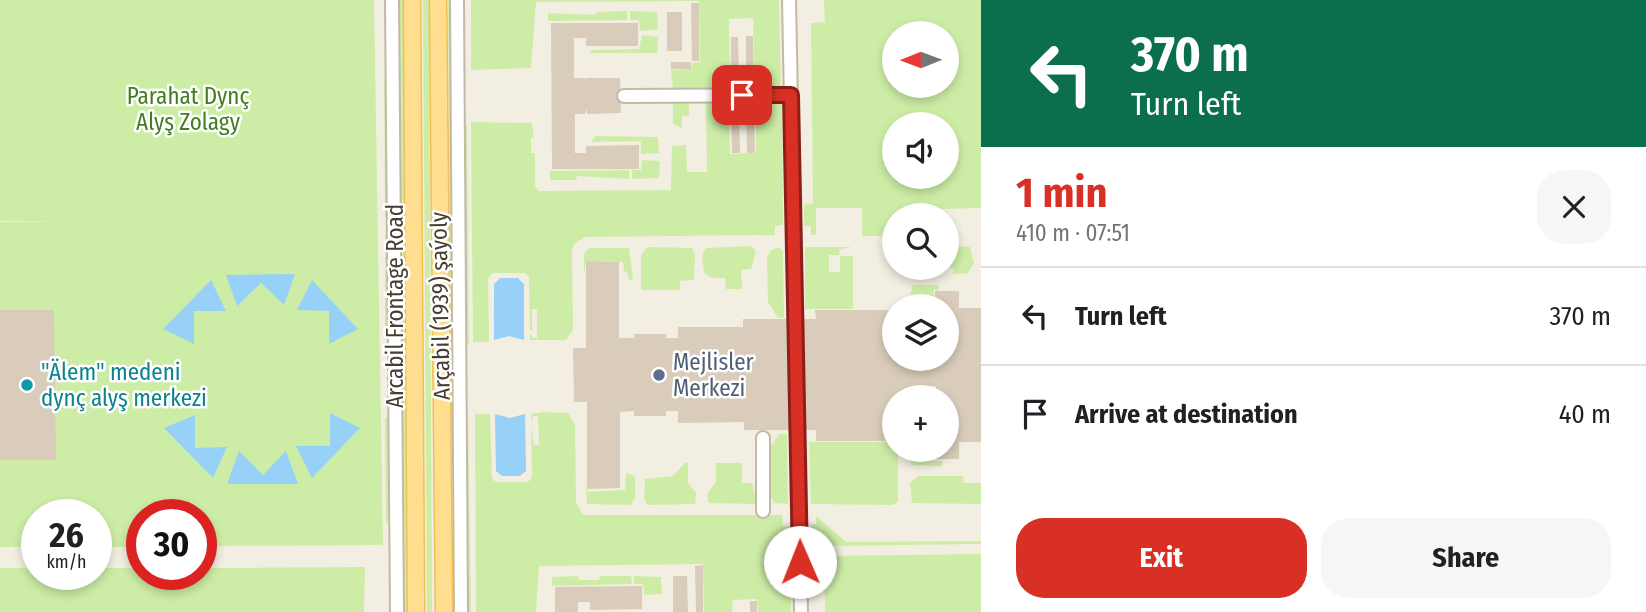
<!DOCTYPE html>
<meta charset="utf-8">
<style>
:root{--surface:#fff;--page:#f6f6f6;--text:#202124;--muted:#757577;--line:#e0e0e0;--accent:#d93025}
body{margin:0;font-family:"Fira Sans Condensed",sans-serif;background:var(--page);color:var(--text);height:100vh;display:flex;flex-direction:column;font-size:26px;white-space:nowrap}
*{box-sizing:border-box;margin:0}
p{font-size:23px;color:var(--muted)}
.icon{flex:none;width:38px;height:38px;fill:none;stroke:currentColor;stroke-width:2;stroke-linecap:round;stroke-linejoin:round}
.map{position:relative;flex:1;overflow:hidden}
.drawer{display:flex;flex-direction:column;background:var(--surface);width:665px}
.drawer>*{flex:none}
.guide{background:#0b6e4f;color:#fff;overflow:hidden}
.needle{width:46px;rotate:269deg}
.controls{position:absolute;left:882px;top:21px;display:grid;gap:14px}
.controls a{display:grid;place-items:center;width:77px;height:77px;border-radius:50%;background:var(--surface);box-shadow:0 4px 10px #0003;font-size:35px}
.speed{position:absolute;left:21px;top:499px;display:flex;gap:14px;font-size:35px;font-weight:700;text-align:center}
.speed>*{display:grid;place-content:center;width:91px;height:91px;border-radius:50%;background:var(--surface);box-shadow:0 4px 10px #0003;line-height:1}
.speed small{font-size:18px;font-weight:400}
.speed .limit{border:10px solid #d22;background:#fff;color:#111}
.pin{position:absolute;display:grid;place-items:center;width:60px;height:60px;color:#fff;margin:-30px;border-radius:14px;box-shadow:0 4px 10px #0006}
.me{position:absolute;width:77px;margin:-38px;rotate:359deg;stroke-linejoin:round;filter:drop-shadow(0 0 5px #0008)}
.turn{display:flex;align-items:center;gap:24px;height:147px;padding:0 35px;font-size:32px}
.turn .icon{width:91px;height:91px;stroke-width:2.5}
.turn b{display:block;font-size:49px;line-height:60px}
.round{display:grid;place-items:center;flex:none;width:74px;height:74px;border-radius:28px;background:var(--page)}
.headline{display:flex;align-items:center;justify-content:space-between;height:119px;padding:0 35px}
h1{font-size:42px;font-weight:700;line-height:52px;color:var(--accent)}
.action{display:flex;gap:14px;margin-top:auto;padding:14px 35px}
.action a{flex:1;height:80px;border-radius:28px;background:var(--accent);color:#fff;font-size:28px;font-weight:700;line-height:80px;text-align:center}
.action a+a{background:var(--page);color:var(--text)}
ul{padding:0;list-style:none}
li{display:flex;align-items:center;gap:21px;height:98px;padding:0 35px;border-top:2px solid var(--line)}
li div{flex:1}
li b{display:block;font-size:26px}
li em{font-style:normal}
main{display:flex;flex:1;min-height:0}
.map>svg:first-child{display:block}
.green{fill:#cdeda6;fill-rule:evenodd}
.water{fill:#97d1f8}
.building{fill:#d9ccba}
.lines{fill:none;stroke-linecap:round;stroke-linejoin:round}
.minor-casing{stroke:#c2b9a7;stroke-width:16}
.major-casing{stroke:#f0c053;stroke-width:19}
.minor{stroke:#fff;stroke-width:12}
.major{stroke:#ffde90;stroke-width:16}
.route-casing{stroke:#8d1f18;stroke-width:18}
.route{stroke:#d93025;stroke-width:12}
.service-dot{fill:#5c6f8a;stroke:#fff;stroke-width:2.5}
.culture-dot{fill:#0f9aa8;stroke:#fff;stroke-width:2.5}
.labels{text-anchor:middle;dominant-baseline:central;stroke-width:5;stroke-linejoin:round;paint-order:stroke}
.park-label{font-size:23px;fill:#447d20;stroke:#fff}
.street-label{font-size:23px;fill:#453e32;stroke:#fff}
.service-label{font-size:23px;fill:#4e5e75;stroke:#fff;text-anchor:start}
.culture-label{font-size:23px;fill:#0d838f;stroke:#fff;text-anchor:start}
</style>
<main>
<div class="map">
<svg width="981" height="612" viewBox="0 0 981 612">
<rect width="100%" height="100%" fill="#f3eee2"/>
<path class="green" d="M0,0H374L383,545L201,546V514H142V547H96V514H37V547H0V222L69,221H0Z
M399,0H403L407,612H403Z
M423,0H429L432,612H427Z
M448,0H452L455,612H452Z
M471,0H779L781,90L755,91L753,18L729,19L730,82L739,83L735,89L673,90L671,70L691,69L692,63L700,62L699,1L536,2L531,68L471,70Z
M824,0H981V208L943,209L937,215H894V236H862V208H816V235H811V226H804V205L813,203L811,23L825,22ZM947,33V86H894V33ZM947,124V177H894V124Z
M627,11V20L548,21V13L595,15L596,12Z
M630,11L657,12L658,29L640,31L639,20H630Z
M642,35L658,37L657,53H591L590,50L639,49Z
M384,78L387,90L388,212L385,217Z
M727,101L736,102L739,107L729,108L730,154L756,153V101H782L783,225L775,226V235L585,237L574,244L572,251L573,330L566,340H530V333L533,338H537V309H532V331H530L529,277L525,273H493L488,278L489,342H473L471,122L532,123L534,138H531V153H535V186L539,191L671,190L672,146L686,145L687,172H707L706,102H713L714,106H727Z
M676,102H689V116H682V128L673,124V105Z
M467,124L469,345L465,341L463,128Z
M595,136L658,137L659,153L641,154V141L591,142Z
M642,160L660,161L659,178L632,179V170H641Z
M629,170V179L577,176L576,180H550V171Z
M385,233L388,238L389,336L385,340Z
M752,246L756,252L751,269L741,270L742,289H726L725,278H712L704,273L702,255L706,248Z
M947,246L970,247L974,263L968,273L953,274V268H947Z
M647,247L692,248L695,255L694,280L680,281V290H641V255Z
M778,247L783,251L784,318H778L768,302L767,257L770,251Z
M805,247H853L840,249L839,255H829V272H840V256H853V309H805Z
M589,248H629L633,279L629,280L627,272H624L623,262L586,261L584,276V253Z
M912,285H939V290H934V306H909Z
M468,411L471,612H467L465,414Z
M543,412L568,413L575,424L576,502L583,515H782L783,526L790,527L791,612H758L757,599L733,600L732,612H704L703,564L539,566L536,612H476L475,414H490L492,478L496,482H528L532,477L531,424L534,445H539L538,416H533L531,422V414Z
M385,417L389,420L390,519L386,524Z
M779,434H787L788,504L775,503L769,495L768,450Z
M809,442H894V450H898V502L892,505L811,504Z
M910,450H929L930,461H942V466L911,465Z
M685,463H688V483L696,493L695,504L647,505L644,498L645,479L673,476Z
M716,463H742V483H752L757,504L709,503L707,494L716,482Z
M626,473L635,476V498L631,505L587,504L585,475L587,492L625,490Z
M918,476H963L964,483H981V504L912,503L910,483Z
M816,516L846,542L981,541V544L827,546L829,542L815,539L814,544H811V525L816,524Z
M981,554V612H825L824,556Z
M365,567L364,612H0V568H37V574H96V568H142V574H201V568Z
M578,576L579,580H599L600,576H631L632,584L552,586V577Z
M634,576L661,577L662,594L644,595L643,584H634Z"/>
<path class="water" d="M295,274L284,305L261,283L237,306L226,275Z
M500,278H518L524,284V340L509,336L494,340V284Z
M211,280L226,311H194V344L163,329Z
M312,280L358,329L329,344V311L297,310Z
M330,413L360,428L312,478L296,446H330Z
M495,414L510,418L525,414L526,471L520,476H502L496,471Z
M195,415V448L227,447L213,478L164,428Z
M239,451L263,475L286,451L298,484H227Z"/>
<path class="building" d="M691,3H699V61H692Z
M667,12H682V51H667Z
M551,23H638V46H586V38H574V78H585V83L586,78H620L621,113L587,114V109L585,114H575V153H586V146L639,145V169H552Z
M746,36H753L754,82H746Z
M731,37H738L739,82H731Z
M671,62H691V69H671Z
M746,107H754L755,153H747Z
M731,108H739L740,153H732Z
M586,261L619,262V338H634V334H666V338H678V327H743V319H816L815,310H894V359H921V364H936V359H947V306H935V291H959V308H981V442H959V459H936V450H947V397H936V386H921L922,397H894V441H816V430H744V422L678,423V411H666V416H634V411L620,412V488L587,489V402H574L573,348H586Z
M0,310H54L56,460H0Z
M703,565V612H696L695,566Z
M673,576H687L688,612H673Z
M642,586V609L590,610V602H578V612H555V587Z
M750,601H757V612H750Z"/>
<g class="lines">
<g class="minor-casing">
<path id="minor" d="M392,0L397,612
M457,0L461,612
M789,0L801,612
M624,96L791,95
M763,438V511"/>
</g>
<g class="major-casing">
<path id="major" d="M412,0L416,612
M438,0L444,612"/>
</g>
<use href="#minor" class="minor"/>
<use href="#major" class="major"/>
</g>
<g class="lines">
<g class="route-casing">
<path id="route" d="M742,95H791L800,562"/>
</g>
<use href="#route" class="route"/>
</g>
<circle class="service-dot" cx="659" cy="375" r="7"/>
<circle class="culture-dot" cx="27" cy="385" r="7"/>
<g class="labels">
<g class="park-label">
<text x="188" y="96">Parahat Dynç<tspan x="188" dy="26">Alyş Zolagy</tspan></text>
</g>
<g class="street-label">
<text transform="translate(395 306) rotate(-90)">Arcabil Frontage Road</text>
<text transform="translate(440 306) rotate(-91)">Arçabil (1939) şaýoly</text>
</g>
<g class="service-label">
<text x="673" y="362">Mejlisler<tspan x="673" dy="26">Merkezi</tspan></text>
</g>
<g class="culture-label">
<text x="41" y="372">"Älem" medeni<tspan x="41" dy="26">dynç alyş merkezi</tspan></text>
</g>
</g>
</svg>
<div class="controls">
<a><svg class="needle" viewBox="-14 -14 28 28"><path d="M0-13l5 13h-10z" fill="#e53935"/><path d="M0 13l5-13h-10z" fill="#757577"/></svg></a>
<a><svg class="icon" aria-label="sound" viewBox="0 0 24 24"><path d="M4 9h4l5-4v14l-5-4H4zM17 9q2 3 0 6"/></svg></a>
<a><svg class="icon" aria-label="search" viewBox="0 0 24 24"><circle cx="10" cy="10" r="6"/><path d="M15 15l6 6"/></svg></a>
<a><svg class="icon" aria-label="layers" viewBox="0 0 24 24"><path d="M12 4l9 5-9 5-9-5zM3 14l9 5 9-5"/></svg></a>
<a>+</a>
</div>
<div class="speed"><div>26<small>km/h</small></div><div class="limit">30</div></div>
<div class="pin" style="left:742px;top:95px;background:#d93025"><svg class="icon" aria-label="arrive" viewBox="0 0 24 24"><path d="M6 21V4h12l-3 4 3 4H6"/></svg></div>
<svg class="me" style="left:800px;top:562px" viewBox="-20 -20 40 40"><circle r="19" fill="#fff"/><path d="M0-13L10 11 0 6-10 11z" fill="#d93025"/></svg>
</div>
<section class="drawer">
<div class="guide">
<div class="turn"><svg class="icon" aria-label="left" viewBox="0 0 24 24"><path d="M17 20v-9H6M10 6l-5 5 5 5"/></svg><div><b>370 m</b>Turn left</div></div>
</div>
<div class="headline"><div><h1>1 min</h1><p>410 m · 07:51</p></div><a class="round"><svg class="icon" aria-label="close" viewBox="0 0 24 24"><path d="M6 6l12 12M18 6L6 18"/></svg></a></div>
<ul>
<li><svg class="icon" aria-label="left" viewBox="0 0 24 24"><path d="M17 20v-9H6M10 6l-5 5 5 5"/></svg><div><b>Turn left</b></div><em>370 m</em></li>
<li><svg class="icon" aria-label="arrive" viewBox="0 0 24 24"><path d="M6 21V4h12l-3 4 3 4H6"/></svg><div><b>Arrive at destination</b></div><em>40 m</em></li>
</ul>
<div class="action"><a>Exit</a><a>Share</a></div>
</section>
</main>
